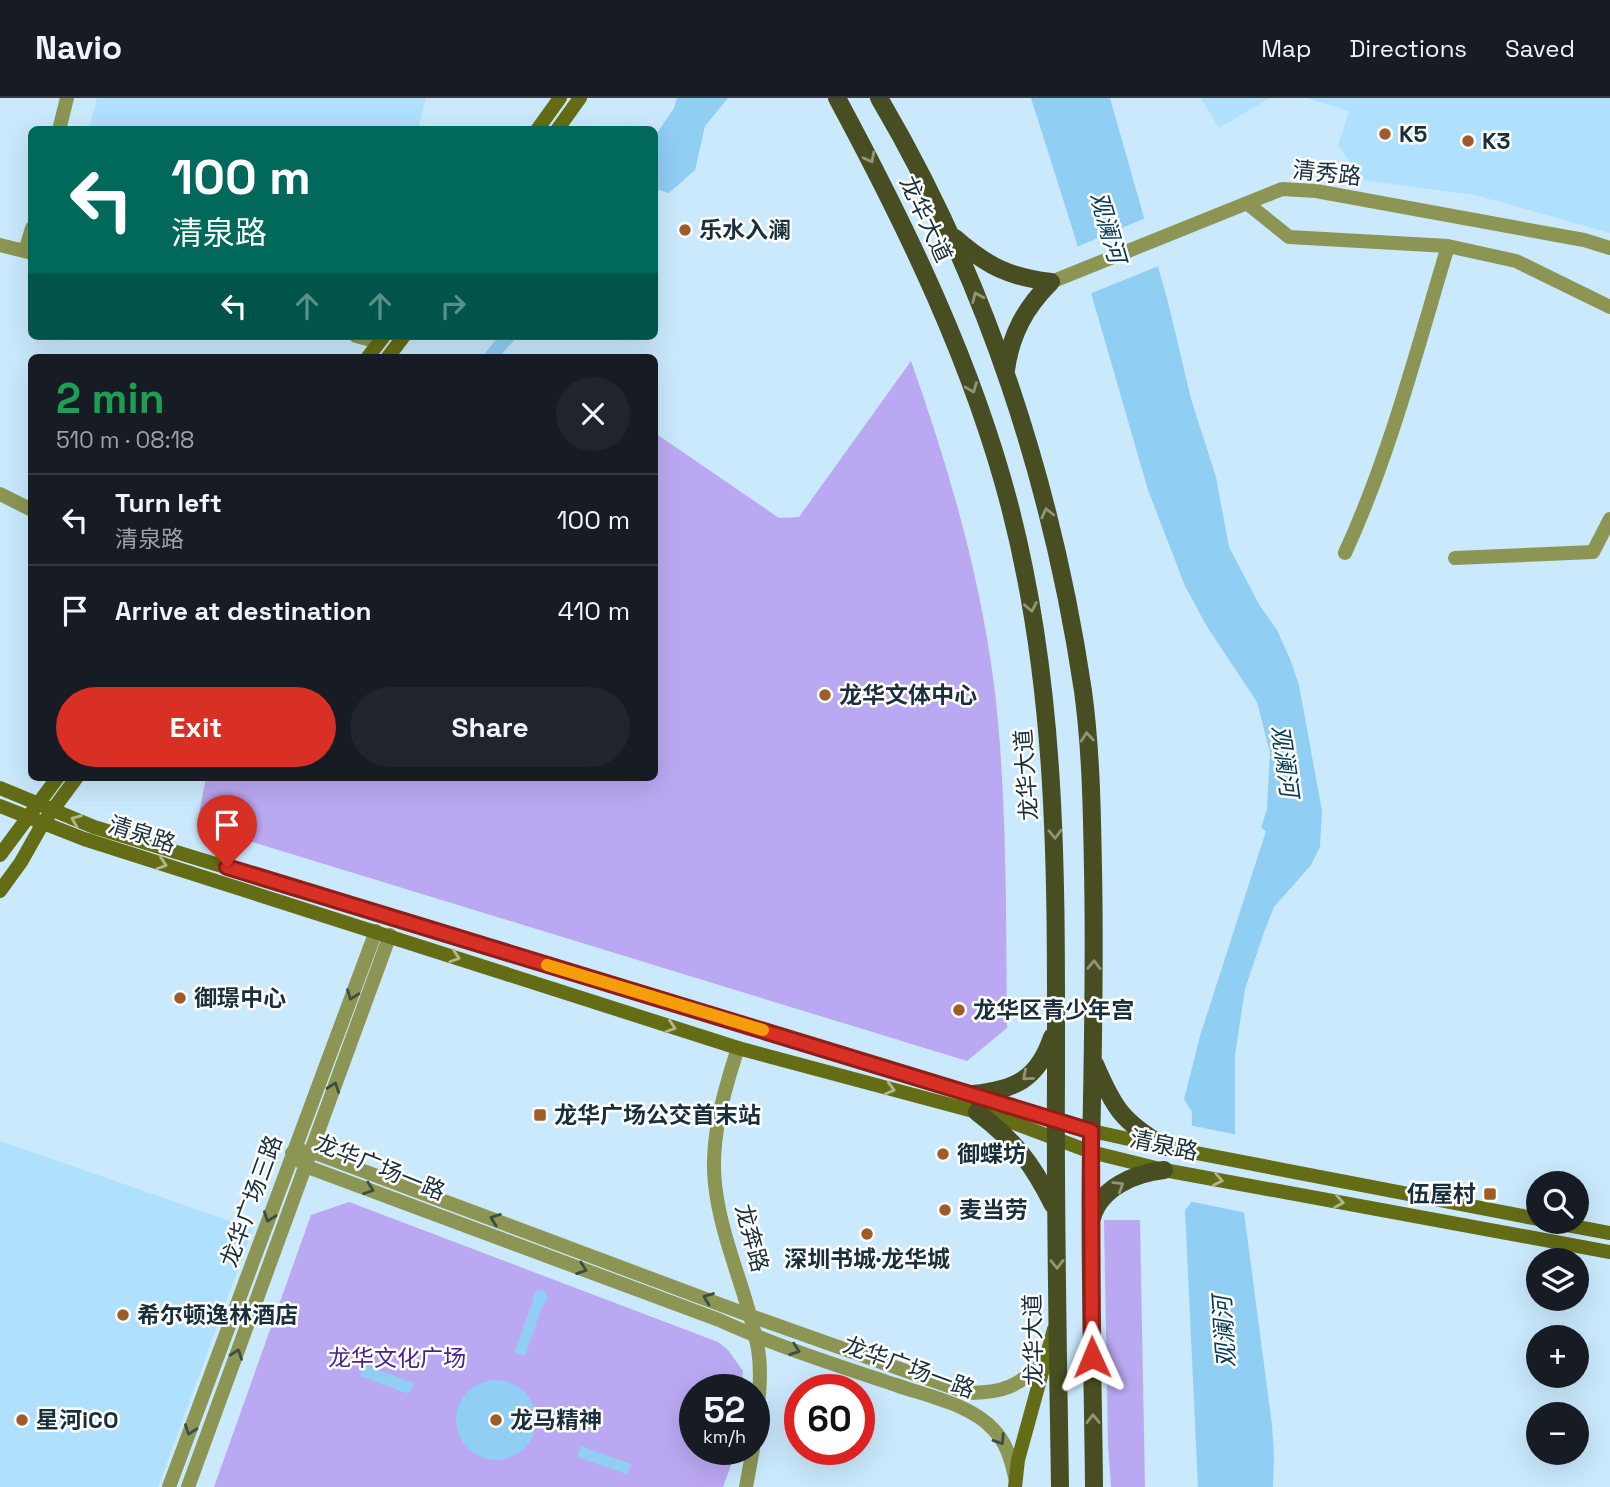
<!DOCTYPE html>
<meta charset="utf-8">
<style>
:root{--surface:#171b24;--page:#20242c;--text:#f1f3f6;--muted:#9ea1a6;--line:#363941;--accent:#d93025}
body{margin:0;font-family:"Space Grotesk","Noto Sans SC",sans-serif;background:var(--page);color:var(--text);height:100vh;display:flex;flex-direction:column;font-size:26px;white-space:nowrap}
*{box-sizing:border-box;margin:0}
p{font-size:23px;color:var(--muted)}
.icon{flex:none;width:38px;height:38px;fill:none;stroke:currentColor;stroke-width:2;stroke-linecap:round;stroke-linejoin:round}
.map{position:relative;flex:1;overflow:hidden}
.panel{position:absolute;left:28px;top:256px;width:630px;height:427px;display:flex;flex-direction:column;background:var(--surface);border-radius:10px;box-shadow:0 7px 28px #0002}
.panel>*{flex:none}
.top-card{position:absolute;left:28px;top:28px;width:630px;height:214px;border-radius:10px;box-shadow:0 7px 28px #0002;background:#00695c;color:#fff;overflow:hidden}
.fabs{position:absolute;left:1526px;top:1073px;display:grid;gap:14px}
.fabs a{display:grid;place-items:center;width:63px;height:63px;border-radius:50%;background:var(--surface);box-shadow:0 7px 28px #0002;font-size:35px}
.speed{position:absolute;left:679px;top:1276px;display:flex;gap:14px;font-size:35px;font-weight:700;text-align:center}
.speed>*{display:grid;place-content:center;width:91px;height:91px;border-radius:50%;background:var(--surface);box-shadow:0 7px 28px #0002;line-height:1}
.speed small{font-size:18px;font-weight:400}
.speed .limit{border:10px solid #d22;background:#fff;color:#111}
.pin{position:absolute;display:grid;place-items:center;width:60px;height:60px;color:#fff;margin:-72px -30px;border-radius:50% 50% 50% 0;rotate:-45deg;box-shadow:0 0 7px #0007}
.pin .icon{rotate:45deg}
.me{position:absolute;width:77px;margin:-38px;rotate:359deg;stroke-linejoin:round;filter:drop-shadow(0 0 5px #0008)}
.turn{display:flex;align-items:center;gap:24px;height:147px;padding:0 28px;font-size:32px}
.turn .icon{width:91px;height:91px;stroke-width:2.5}
.turn b{display:block;font-size:49px;line-height:60px}
.lanes{display:flex;align-items:center;height:66px;padding:0 28px;background:#0003;justify-content:center;gap:35px;direction:ltr}
.lanes .off{opacity:.35}
.round{display:grid;place-items:center;flex:none;width:74px;height:74px;border-radius:37px;background:var(--page)}
.summary{display:flex;align-items:center;justify-content:space-between;height:119px;padding:0 28px}
h1{font-size:42px;font-weight:700;line-height:52px;color:#1e9e55}
.cta{display:flex;gap:14px;margin-top:auto;padding:14px 28px}
.cta a{flex:1;height:80px;border-radius:42px;background:var(--accent);color:#fff;font-size:28px;font-weight:700;line-height:80px;text-align:center}
.cta a+a{background:var(--page);color:var(--text)}
ul{padding:0;list-style:none}
li{display:flex;align-items:center;gap:21px;height:91px;padding:0 28px;border-top:2px solid var(--line)}
li div{flex:1}
li b{display:block;font-size:26px}
li em{font-style:normal}
header{display:flex;align-items:center;gap:42px;box-sizing:border-box;height:98px;padding:0 35px;background:var(--surface);border-bottom:2px solid var(--line)}
header strong{font-size:33px}
nav{display:flex;gap:38px;margin-inline-start:auto;font-size:24px}
.map>svg:first-child{display:block}
.built{fill:#afe0fd}
.green{fill:#bba8f2}
.water{fill:#90cef4}
.pier{fill:#cae9fd}
.lines{fill:none;stroke-linecap:round;stroke-linejoin:round}
.minor{stroke:#8c9554;stroke-width:14}
.tertiary{stroke:#8c9554;stroke-width:14}
.secondary{stroke:#646d15;stroke-width:14}
.primary{stroke:#484e21;stroke-width:18}
.oneway{stroke:#91957a}
.oneway2{stroke:#b2b68a}
.oneway3{stroke:#3c4e42}
.route-casing{stroke:#8d1f18;stroke-width:18}
.route{stroke:#d93025;stroke-width:12}
.slow{stroke:#f59e0b;stroke-width:12}
.poi-dot{fill:#9e5c29;stroke:#fff;stroke-width:2.5}
.labels{text-anchor:middle;dominant-baseline:central;stroke-width:5;stroke-linejoin:round;paint-order:stroke}
.poi-label{font-size:23px;font-weight:bold;fill:#192f3b;stroke:#fff;text-anchor:start}
.street-label{font-size:23px;fill:#192f3b;stroke:#fff}
.park-label{font-size:23px;fill:#4c208e;stroke:#fff}
.water-label{font-size:24px;font-style:italic;fill:#073b54;stroke:#fff}
</style>
<header>
<strong>Navio</strong>
<nav><a>Map</a><a>Directions</a><a>Saved</a></nav>
</header>
<div class="map">
<svg width="1610" height="1389" viewBox="0 0 1610 1389">
<rect width="100%" height="100%" fill="#cae9fd"/>
<path class="built" d="M97,0H426L418,31H89Z
M1201,0H1270L1219,30Z
M1307,0H1610V135L1475,97L1362,82L1338,47L1349,13Z
M0,1043L253,1131L158,1389H0Z"/>
<path class="green" d="M911,263C952,379 987,500 998,623C1007,725 1006,828 1007,930L967,963L197,727L206,679H654L655,335L779,420L799,419Z
M349,1104L718,1244L728,1252L743,1273L741,1291L695,1292V1351H737L723,1389H214L311,1117Z
M1104,1122H1140L1145,1389H1111L1108,1346Z"/>
<path class="water" d="M677,0H728L705,28L695,72L669,95L659,92L655,97V38L674,10Z
M1031,0H1110L1168,204L1191,301L1216,379L1229,449L1260,508L1277,532L1290,561L1299,587L1322,713L1320,749L1311,767L1274,809L1264,834L1245,891L1235,957V1046L1272,1327L1274,1358L1273,1389H1198L1185,1112L1191,1105L1192,1014L1184,1001L1200,938L1266,733L1261,730L1267,711L1270,655L1257,604L1206,527L1185,488L1148,392L1074,136Z
M499,238H518L499,259H482Z
M538,1192L545,1193L548,1200L543,1206L525,1258L514,1255L533,1203V1197Z
M364,1267L414,1285L409,1296L360,1278Z
M456 1322a40 40 0 1 1 80 0a40 40 0 1 1-80 0Z
M581,1348L631,1366L627,1376L577,1359Z"/>
<path class="pier" d="M1148,119L1161,167L1087,197L1074,150Z
M1189,1027L1238,1037L1247,1115L1188,1103Z"/>
<g class="lines">
<path class="minor" d="M59,32L67,0
M1248,106L1289,139L1448,148
M0,147L32,155
M25,153L32,130
M356,238L379,244
M0,396L32,412
M1345,455C1390,357 1417,251 1448,148L1516,163L1610,209
M1455,460L1593,454L1610,421
M292,1055L305,1068L719,1222C776,1248 836,1267 896,1287C927,1298 970,1306 993,1331C1006,1344 1011,1361 1015,1379
M292,1055L310,1053L751,1218L968,1295C1004,1295 1018,1288 1044,1264
M169,1389L376,833
M188,1389L390,837"/>
<path class="tertiary" d="M1051,184L1282,91L1316,93L1584,142L1610,150
M738,950C724,993 710,1041 715,1086C721,1143 748,1195 758,1251C763,1280 757,1313 754,1342
M746,1389L753,1351"/>
<path class="secondary" d="M537,32L560,0
M557,32L580,0
M368,259L384,238
M388,259L404,238
M0,690L94,729L1092,1033L1165,1049L1538,1121
M0,708L84,741L738,950L977,1014L1014,1025L1091,1054L1164,1072L1610,1154
M0,757L58,679
M0,793L21,764L43,725L77,679
M1551,1124L1610,1135
M1015,1389L1018,1362L1054,1231"/>
<path class="primary" d="M837,0C907,130 973,266 1010,409C1059,599 1056,785 1056,980C1055,1116 1058,1253 1060,1389
M879,0C986,181 1052,385 1083,593C1091,652 1092,713 1093,772C1095,865 1093,959 1091,1052C1089,1164 1093,1277 1094,1389
M955,140C987,168 1009,179 1051,184
M1006,272C1011,236 1025,210 1051,184
M1095,966C1114,1011 1123,1024 1165,1049
M973,996C1015,992 1038,981 1052,939
M977,1014C1015,1043 1032,1065 1053,1107
M1092,1120C1100,1090 1135,1075 1164,1072"/>
</g>
<defs><path id="oneway-chevron" d="M-2-3.5L2.5 0L-2 3.5" fill="none" stroke-width="1.6" stroke-linecap="round" stroke-linejoin="round" transform="scale(1.75)"/></defs>
<g class="oneway">
<use href="#oneway-chevron" transform="translate(870 60) rotate(62)"/>
<use href="#oneway-chevron" transform="translate(977 199) rotate(-113)"/>
<use href="#oneway-chevron" transform="translate(972 290) rotate(69)"/>
<use href="#oneway-chevron" transform="translate(1047 415) rotate(-103)"/>
<use href="#oneway-chevron" transform="translate(1031 509) rotate(79)"/>
<use href="#oneway-chevron" transform="translate(1087 639) rotate(-95)"/>
<use href="#oneway-chevron" transform="translate(1055 736) rotate(88)"/>
<use href="#oneway-chevron" transform="translate(1094 867) rotate(-89)"/>
<use href="#oneway-chevron" transform="translate(1027 978) rotate(139)"/>
<use href="#oneway-chevron" transform="translate(1119 1088) rotate(-32)"/>
<use href="#oneway-chevron" transform="translate(1057 1166) rotate(89)"/>
<use href="#oneway-chevron" transform="translate(1093 1321) rotate(-91)"/>
</g>
<g class="oneway2">
<use href="#oneway-chevron" transform="translate(76 722) rotate(-158)"/>
<use href="#oneway-chevron" transform="translate(162 766) rotate(18)"/>
<use href="#oneway-chevron" transform="translate(455 859) rotate(18)"/>
<use href="#oneway-chevron" transform="translate(671 929) rotate(18)"/>
<use href="#oneway-chevron" transform="translate(890 991) rotate(15)"/>
<use href="#oneway-chevron" transform="translate(1218 1082) rotate(11)"/>
<use href="#oneway-chevron" transform="translate(1339 1104) rotate(10)"/>
</g>
<g class="oneway3">
<use href="#oneway-chevron" transform="translate(352 897) rotate(110)"/>
<use href="#oneway-chevron" transform="translate(334 989) rotate(-70)"/>
<use href="#oneway-chevron" transform="translate(369 1091) rotate(20)"/>
<use href="#oneway-chevron" transform="translate(269 1119) rotate(110)"/>
<use href="#oneway-chevron" transform="translate(495 1121) rotate(-160)"/>
<use href="#oneway-chevron" transform="translate(582 1171) rotate(20)"/>
<use href="#oneway-chevron" transform="translate(708 1200) rotate(-159)"/>
<use href="#oneway-chevron" transform="translate(795 1252) rotate(19)"/>
<use href="#oneway-chevron" transform="translate(237 1256) rotate(-70)"/>
<use href="#oneway-chevron" transform="translate(190 1332) rotate(110)"/>
<use href="#oneway-chevron" transform="translate(1000 1342) rotate(57)"/>
</g>
<g class="lines">
<g class="route-casing">
<path id="route" d="M227,769L1091,1033L1092,1259"/>
</g>
<use href="#route" class="route"/>
<path class="slow" d="M547,867L763,932"/>
</g>
<g class="poi-dot">
<circle cx="1385" cy="36" r="7"/>
<circle cx="1468" cy="43" r="7"/>
<circle cx="685" cy="132" r="7"/>
<circle cx="825" cy="597" r="7"/>
<circle cx="180" cy="900" r="7"/>
<circle cx="959" cy="912" r="7"/>
<rect x="533" y="1010" width="14" height="14" rx="3.5"/>
<circle cx="943" cy="1056" r="7"/>
<rect x="1483" y="1089" width="14" height="14" rx="3.5"/>
<circle cx="945" cy="1112" r="7"/>
<circle cx="867" cy="1136" r="7"/>
<circle cx="123" cy="1217" r="7"/>
<circle cx="22" cy="1322" r="7"/>
<circle cx="496" cy="1322" r="7"/>
</g>
<g class="labels">
<g class="poi-label">
<text x="1399" y="36">K5</text>
<text x="1482" y="43">K3</text>
<text x="699" y="132">乐水入澜</text>
<text x="839" y="597">龙华文体中心</text>
<text x="194" y="900">御璟中心</text>
<text x="973" y="912">龙华区青少年宫</text>
<text x="554" y="1017">龙华广场公交首末站</text>
<text x="957" y="1056">御蝶坊</text>
<text x="1476" y="1096" text-anchor="end">伍屋村</text>
<text x="959" y="1112">麦当劳</text>
<text x="867" y="1161" text-anchor="middle">深圳书城·龙华城</text>
<text x="137" y="1217">希尔顿逸林酒店</text>
<text x="36" y="1322">星河iCO</text>
<text x="510" y="1322">龙马精神</text>
</g>
<g class="street-label">
<text transform="translate(1327 75) rotate(6)">清秀路</text>
<text transform="translate(926 121) rotate(65)">龙华大道</text>
<text transform="translate(1026 677) rotate(-94)">龙华大道</text>
<text transform="translate(142 736) rotate(18)">清泉路</text>
<text transform="translate(1164 1047) rotate(12)">清泉路</text>
<text transform="translate(380 1069) rotate(22)">龙华广场一路</text>
<text transform="translate(251 1103) rotate(-70)">龙华广场三路</text>
<text transform="translate(752 1140) rotate(75)">龙奔路</text>
<text transform="translate(1033 1242) rotate(-91)">龙华大道</text>
<text transform="translate(909 1269) rotate(20)">龙华广场一路</text>
</g>
<g class="park-label">
<text x="397" y="1260">龙华文化广场</text>
</g>
<g class="water-label">
<text transform="translate(1108 129) rotate(74)">观澜河</text>
<text transform="translate(1285 663) rotate(82)">观澜河</text>
<text transform="translate(1224 1234) rotate(-94)">观澜河</text>
</g>
</g>
</svg>
<div class="fabs">
<a><svg class="icon" aria-label="search" viewBox="0 0 24 24"><circle cx="10" cy="10" r="6"/><path d="M15 15l6 6"/></svg></a>
<a><svg class="icon" aria-label="layers" viewBox="0 0 24 24"><path d="M12 4l9 5-9 5-9-5zM3 14l9 5 9-5"/></svg></a>
<a>+</a>
<a>−</a>
</div>
<div class="speed"><div>52<small>km/h</small></div><div class="limit">60</div></div>
<div class="pin" style="left:227px;top:769px;background:#d93025"><svg class="icon" aria-label="arrive" viewBox="0 0 24 24"><path d="M6 21V4h12l-3 4 3 4H6"/></svg></div>
<svg class="me" style="left:1092px;top:1259px" viewBox="-20 -20 40 40"><path d="M0-17L14 15 0 8-14 15z" fill="#d93025" stroke="#fff" stroke-width="4"/></svg>
<div class="top-card">
<div class="turn"><svg class="icon" aria-label="left" viewBox="0 0 24 24"><path d="M17 20v-9H6M10 6l-5 5 5 5"/></svg><div><b>100 m</b>清泉路</div></div>
<div class="lanes"><svg class="icon" aria-label="left" viewBox="0 0 24 24"><path d="M17 20v-9H6M10 6l-5 5 5 5"/></svg><svg class="icon off" aria-label="ahead" viewBox="0 0 24 24"><path d="M12 20V5M6 11l6-6 6 6"/></svg><svg class="icon off" aria-label="ahead" viewBox="0 0 24 24"><path d="M12 20V5M6 11l6-6 6 6"/></svg><svg class="icon off" aria-label="right" viewBox="0 0 24 24"><path d="M7 20v-9h11M14 6l5 5-5 5"/></svg></div>
</div>
<section class="panel">
<div class="summary"><div><h1>2 min</h1><p>510 m · 08:18</p></div><a class="round"><svg class="icon" aria-label="close" viewBox="0 0 24 24"><path d="M6 6l12 12M18 6L6 18"/></svg></a></div>
<ul>
<li><svg class="icon" aria-label="left" viewBox="0 0 24 24"><path d="M17 20v-9H6M10 6l-5 5 5 5"/></svg><div><b>Turn left</b><p>清泉路</p></div><em>100 m</em></li>
<li><svg class="icon" aria-label="arrive" viewBox="0 0 24 24"><path d="M6 21V4h12l-3 4 3 4H6"/></svg><div><b>Arrive at destination</b></div><em>410 m</em></li>
</ul>
<div class="cta"><a>Exit</a><a>Share</a></div>
</section>
</div>
